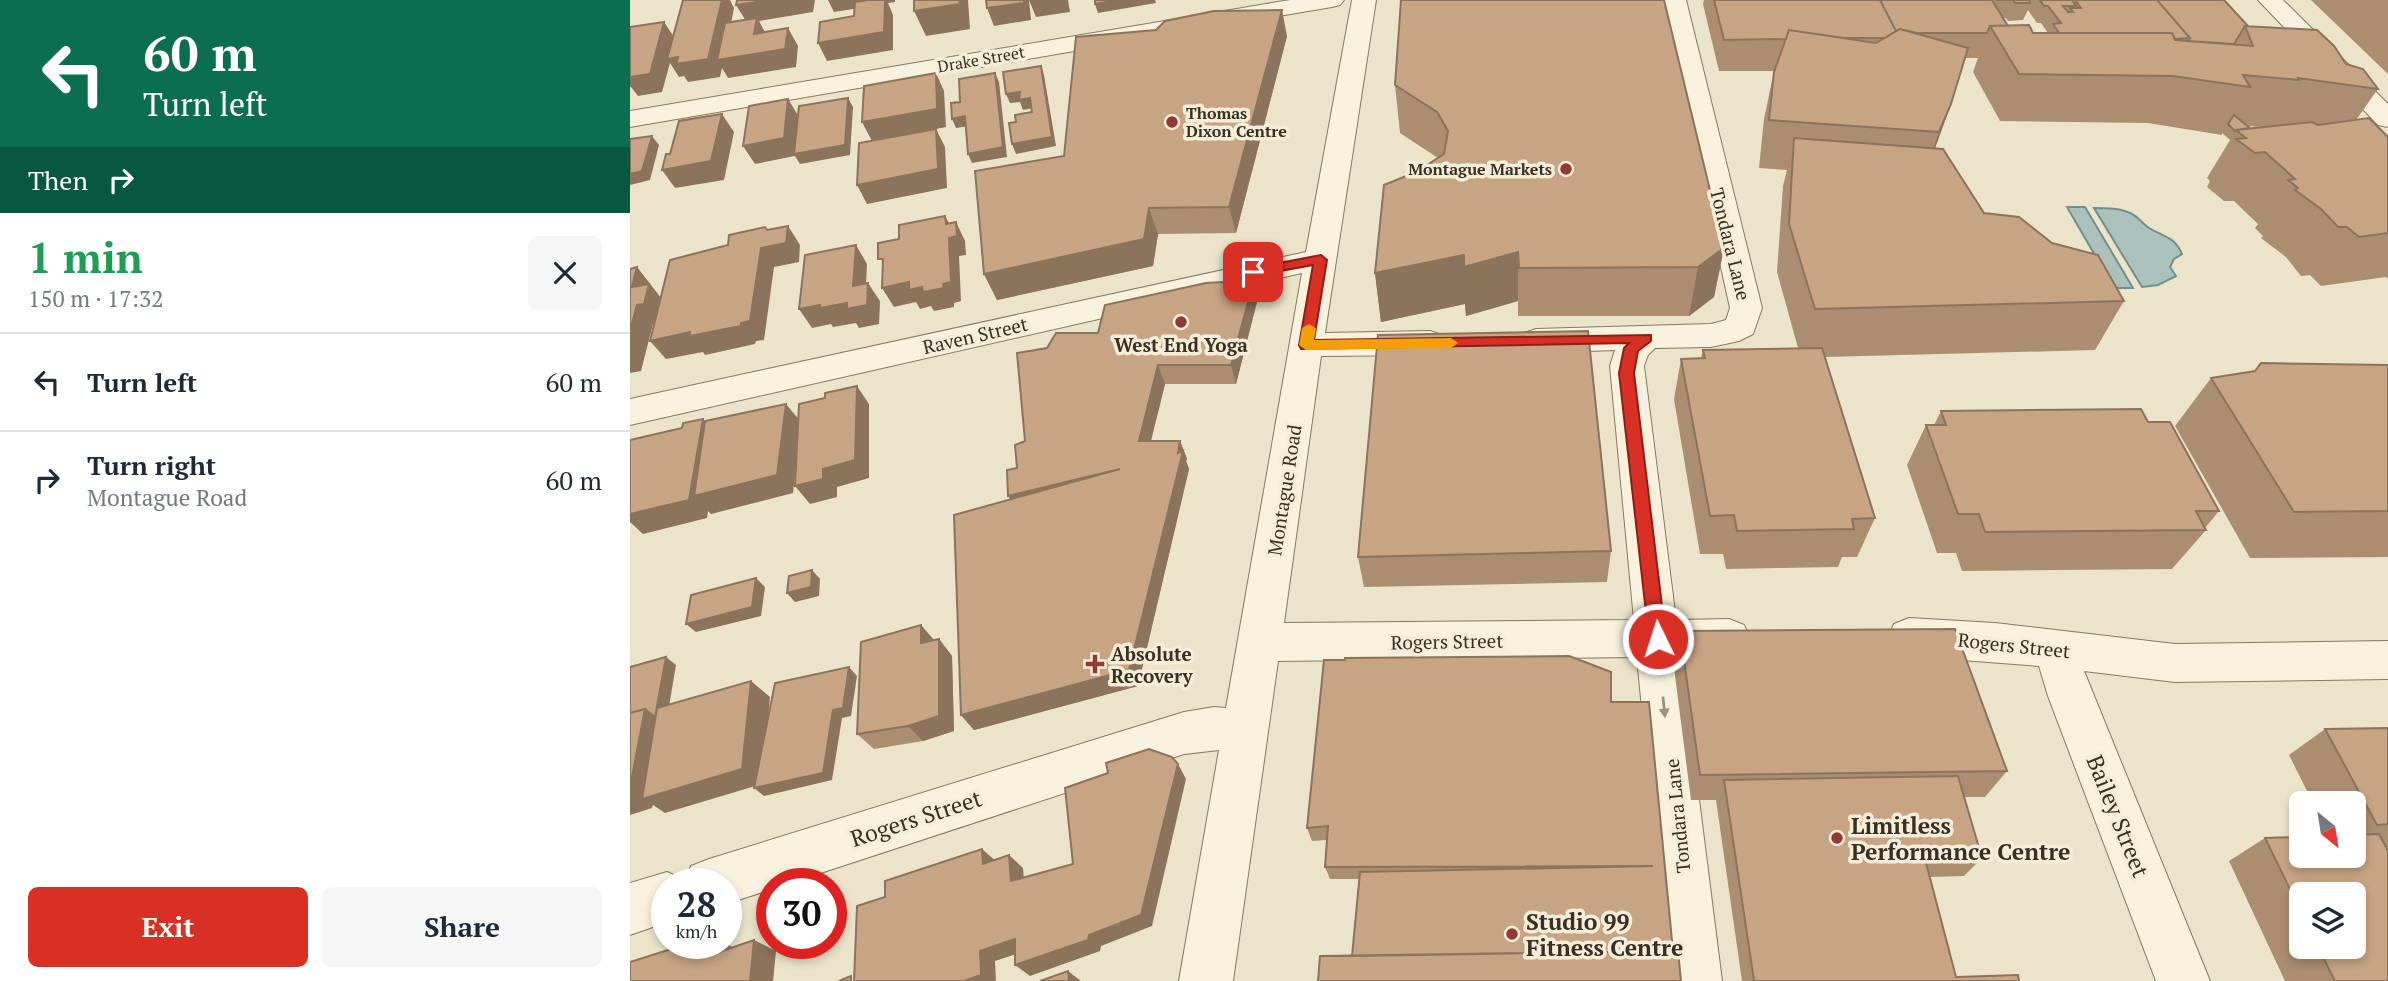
<!DOCTYPE html>
<meta charset="utf-8">
<style>
:root{--surface:#fff;--page:#f6f6f7;--text:#1f2937;--muted:#747a83;--line:#e0e1e3;--accent:#d93025}
body{margin:0;font-family:"PT Serif",serif;background:var(--page);color:var(--text);height:100vh;display:flex;flex-direction:column;font-size:26px;white-space:nowrap}
*{box-sizing:border-box;margin:0}
p{font-size:23px;color:var(--muted)}
.icon{flex:none;width:38px;height:38px;fill:none;stroke:currentColor;stroke-width:2;stroke-linecap:round;stroke-linejoin:round}
.map{position:relative;flex:1;overflow:hidden}
.drawer{display:flex;flex-direction:column;background:var(--surface);width:630px}
.drawer>*{flex:none}
.guide{background:#0b6e4f;color:#fff;overflow:hidden}
.needle{width:46px;rotate:150deg}
.controls{position:absolute;left:1659px;top:791px;display:grid;gap:14px}
.controls a{display:grid;place-items:center;width:77px;height:77px;border-radius:10px;background:var(--surface);box-shadow:0 4px 10px #0003;font-size:35px}
.speed{position:absolute;left:21px;top:868px;display:flex;gap:14px;font-size:35px;font-weight:700;text-align:center}
.speed>*{display:grid;place-content:center;width:91px;height:91px;border-radius:50%;background:var(--surface);box-shadow:0 4px 10px #0003;line-height:1}
.speed small{font-size:18px;font-weight:400}
.speed .limit{border:10px solid #d22;background:#fff;color:#111}
.pin{position:absolute;display:grid;place-items:center;width:60px;height:60px;color:#fff;margin:-30px;border-radius:14px;box-shadow:0 4px 10px #0006}
.me{position:absolute;width:77px;margin:-38px;rotate:356deg;stroke-linejoin:round;filter:drop-shadow(0 0 5px #0008)}
.turn{display:flex;align-items:center;gap:24px;height:147px;padding:0 28px;font-size:32px}
.turn .icon{width:91px;height:91px;stroke-width:2.5}
.turn b{display:block;font-size:49px;line-height:60px}
.then{display:flex;align-items:center;height:66px;padding:0 28px;background:#0003;gap:14px;font-size:26px}
.round{display:grid;place-items:center;flex:none;width:74px;height:74px;border-radius:10px;background:var(--page)}
.overview{display:flex;align-items:center;justify-content:space-between;height:119px;padding:0 28px}
h1{font-size:42px;font-weight:800;line-height:52px;color:#1e9e55}
.button{display:flex;gap:14px;margin-top:auto;padding:14px 28px}
.button a{flex:1;height:80px;border-radius:10px;background:var(--accent);color:#fff;font-size:28px;font-weight:800;line-height:80px;text-align:center}
.button a+a{background:var(--page);color:var(--text)}
ul{padding:0;list-style:none}
li{display:flex;align-items:center;gap:21px;height:98px;padding:0 28px;border-top:2px solid var(--line)}
li div{flex:1}
li b{display:block;font-size:26px}
li em{font-style:normal}
main{display:flex;flex:1;min-height:0}
.map>svg:first-child{display:block}
.water{fill:#aac1bc;stroke:#718f8a;stroke-width:2}
.lines{fill:none;stroke-linecap:round;stroke-linejoin:round}
.minor-casing{stroke:#877860;stroke-width:2}
.minor{fill:#f7f1dd;fill-rule:evenodd}
.wall{fill:#ab8d71;fill-rule:evenodd}
.shaded-wall{fill:#8b735c}
.building{fill:#c7a483;stroke:#8b735c;stroke-width:2}
.oneway{fill:#989080}
.route{fill:#d93025;stroke:#8d1f18;stroke-width:2}
.slow{fill:#f59e0b}
.poi-dot{fill:#923a34;stroke:#f4eed9;stroke-width:2.5}
.labels{text-anchor:middle;dominant-baseline:central;stroke-width:7;stroke-linejoin:round;paint-order:stroke}
.far-street-label{font-size:16px;fill:#392f22;stroke:#f4eed9}
.far-poi-label{font-size:16px;font-weight:bold;fill:#392f22;stroke:#f4eed9;text-anchor:start}
.street-label{font-size:19px;fill:#392f22;stroke:#f4eed9}
.poi-label{font-size:19px;font-weight:bold;fill:#392f22;stroke:#f4eed9}
.near-street-label{font-size:23px;fill:#392f22;stroke:#f4eed9}
.near-poi-label{font-size:23px;font-weight:bold;fill:#392f22;stroke:#f4eed9;text-anchor:start}
</style>
<main>
<section class="drawer">
<div class="guide">
<div class="turn"><svg class="icon" aria-label="left" viewBox="0 0 24 24"><path d="M17 20v-9H6M10 6l-5 5 5 5"/></svg><div><b>60 m</b>Turn left</div></div>
<div class="then">Then<svg class="icon" aria-label="right" viewBox="0 0 24 24"><path d="M7 20v-9h11M14 6l5 5-5 5"/></svg></div>
</div>
<div class="overview"><div><h1>1 min</h1><p>150 m · 17:32</p></div><a class="round"><svg class="icon" aria-label="close" viewBox="0 0 24 24"><path d="M6 6l12 12M18 6L6 18"/></svg></a></div>
<ul>
<li><svg class="icon" aria-label="left" viewBox="0 0 24 24"><path d="M17 20v-9H6M10 6l-5 5 5 5"/></svg><div><b>Turn left</b></div><em>60 m</em></li>
<li><svg class="icon" aria-label="right" viewBox="0 0 24 24"><path d="M7 20v-9h11M14 6l5 5-5 5"/></svg><div><b>Turn right</b><p>Montague Road</p></div><em>60 m</em></li>
</ul>
<div class="button"><a>Exit</a><a>Share</a></div>
</section>
<div class="map">
<svg width="1758" height="981" viewBox="0 0 1758 981">
<rect width="100%" height="100%" fill="#ece4ca"/>
<path class="water" d="M1437,207H1455L1503,288H1484Z
M1464,208C1477,208 1491,208 1502,214C1508,217 1513,224 1519,228C1534,237 1544,236 1552,254L1544,259L1540,267L1546,276L1528,285L1512,287Z"/>
<g class="lines">
<g class="minor-casing">
<path id="minor" d="M660,0H714L710,5L702,7L0,127V111Z
M722,0H746L695,333L800,331L812,335L817,343L812,351L800,355L691,356L654,623L1004,620L980,366L985,350L906,353L894,349L889,341L894,333L906,329L1081,324L1096,320L1100,308L1032,0H1056L1132,308L1123,334L1109,341L1081,347L1025,348L1018,355L1014,366L1046,620L1099,619L1114,625L1120,638L1114,651L1099,657H1051L1092,981H1038L1007,657L648,661L603,981H549L589,750L554,754L157,884H142V889L96,904V884H37V922L0,935V883L37,872L55,880L61,866L79,859L554,712L584,707L596,708L672,273L0,425V399L676,252Z
M1628,0H1653L1758,104V127L1748,125Z
M1279,618L1365,623L1545,644L1758,641V679L1545,682L1454,671L1580,981H1526L1418,696L1409,666L1279,656L1264,650L1258,637L1264,624Z"/>
</g>
<use href="#minor" class="minor"/>
</g>
<path class="wall" d="M1074,0H1594L1618,26L1716,64L1748,89L1726,120L1758,137V279L1756,277L1691,286L1680,275L1671,276L1656,257L1631,238L1633,236L1625,228L1628,224L1604,201H1594L1577,187L1580,181L1577,178L1600,140L1592,133V135L1518,123L1370,121L1343,72L1348,58H1335L1321,104L1305,148L1354,213L1494,301L1465,350L1195,357L1245,518L1227,557H1212L1208,567L1096,569L1093,554H1070L1044,399L1051,359L1071,358L1073,350L1168,348L1147,272L1153,186L1157,170L1129,168L1134,119L1144,71H1089L1073,4ZM1398,10L1407,23H1411L1418,33H1403L1378,26L1373,18H1376L1378,21L1393,20ZM1616,126L1632,127L1620,128Z
M1681,0H1758V74Z
M657,36L606,233L528,234L523,266L367,300L354,274L434,156Z
M765,85L1094,248L1084,297L1059,316H888V301L836,316L835,304L751,322L745,273L786,172L808,158L770,133Z
M624,280L628,298L606,384H535L521,441H550L557,459L556,461L559,469L508,686L344,730L331,715L387,468L417,348L468,333Z
M1758,365V557L1620,558L1545,426L1581,378Z
M1311,411L1518,422L1589,511L1575,528L1576,530L1542,569L1332,571L1326,553H1307L1277,465L1296,425H1304Z
M981,551L977,582L734,587L728,557Z
M1050,631L1377,771L1355,797H1334L1352,858L1334,876L1299,877L1326,977L1389,981H1112L1086,800H1061L1043,660Z
M309,639L322,656L324,731L293,741L244,749L227,734L304,640Z
M981,702L1043,951L722,956L729,879H700L695,867L697,840L682,841L677,828Z
M1758,728V847H1756L1758,981H1655L1599,861L1635,838L1724,856V803H1683L1659,755L1695,729ZM1671,894L1724,947H1671Z"/>
<path class="shaded-wall" d="M92,0H100L104,8L94,59L158,28L168,46L166,67L98,78L92,68L90,77L58,82L54,76L49,77L40,63L32,92L8,96L1,87H0V71L34,22L46,40Z
M140,0H185L183,12L129,21L137,36L124,34L106,5Z
M198,0H265V2L258,3L263,15V50L197,61L188,43L255,4L204,12Z
M329,0H338L340,29L296,36L284,11Z
M394,0H399L401,20L364,26L357,8Z
M399,0H438L440,12L406,17Z
M488,0H525L526,3L468,13L465,4Z
M652,10L657,36L606,233L599,207Z
M411,66L414,75L426,146L386,154L382,144L422,137Z
M306,73L314,91L316,127L306,129L315,147L317,188L237,204L227,185L242,141L232,122Z
M365,73L369,82L377,157L342,163L338,154Z
M390,92L400,98L404,108L393,110L390,102L380,103L376,94Z
M218,98L223,107L220,155L170,164L165,156L125,164L113,146L158,99L169,117Z
M1321,104L1304,151L1292,180L1309,132Z
M92,114L104,132L94,180L45,188L32,170Z
M335,116L339,126L326,128L322,119Z
M22,136L29,145L20,180L0,185V174Z
M519,208L528,234L523,266L367,300L354,274Z
M315,216L325,234L326,222L335,241L336,255L329,256L331,301L324,303V307L304,311L301,306L290,309L286,302L264,307L252,288L279,282L313,284Z
M158,226L170,245L169,262L144,267L134,340L126,341L125,344L75,355L73,352L36,359L20,341L131,248L147,245Z
M226,245L237,264L235,304L223,286Z
M1094,248L1084,297L1059,316L1068,267Z
M888,252V301L836,316L835,304L751,322L745,273L834,255Z
M7,267L35,303L30,323L23,324L11,371L0,373V331L2,287Z
M624,280L628,298L606,384L601,365Z
M238,283L250,301L249,324L229,328L226,323L203,327L201,324L182,328L169,309Z
M528,365L535,384L516,460L509,441Z
M227,386L239,404V478L207,487V497L180,504L165,486Z
M156,404L171,422L163,493L81,514L78,511L77,518L13,534L0,522V514L73,419L89,437Z
M550,441L557,459L556,461L559,469L508,686L344,730L331,715L548,453Z
M490,469L389,513L378,496Z
M182,570L190,579L189,596L165,602L157,593Z
M126,578L135,587L131,616L66,632L56,624Z
M291,625L305,641L291,643Z
M309,639L322,656L324,731L293,741L278,726Z
M36,657L46,665L24,795L121,681L140,697L132,784L35,813L23,805L22,808L0,815V787L15,709Z
M219,667L227,676L221,716L212,718L202,780L134,796L124,788L203,710Z
M548,764L556,779L522,926L471,946L470,951L400,976L385,965L459,935Z
M352,849L367,862L353,864Z
M379,855L393,868L395,894L381,881Z
M385,939L399,950L365,961L366,981H334L350,951Z
M124,940L146,951L143,981H120Z
M80,943H95L104,948L78,956Z
M438,971L451,981H439Z"/>
<path class="building" d="M53,0H92L78,59L46,64L48,57L37,59Z
M107,0H140L106,5Z
M237,0H255L254,32L188,43L190,22L224,16L225,2Z
M284,0H329L330,4L284,11Z
M356,0H394V3L357,8Z
M465,0H488L465,4Z
M771,0H1034L1094,248L1068,267L889,268L888,252L834,267V255L745,273L754,185L786,172L814,154L818,131L807,112L765,85Z
M1084,0H1250L1266,31L1255,38H1214L1159,30L1156,39L1094,40Z
M1250,0H1362L1378,26H1360L1357,33H1287L1270,29L1266,31Z
M1366,0H1399L1400,3H1385L1383,0Z
M1410,0H1442L1446,6H1433L1438,12H1443L1440,8H1451L1445,0H1527L1560,38L1545,39L1542,33H1429L1423,24L1431,23L1418,6H1414Z
M1527,0H1594L1618,26H1615L1604,44L1558,41L1560,38Z
M652,10L599,207L519,208L514,239L354,274L345,171L434,156L446,37L526,30L535,21L584,11Z
M127,18L124,34L158,28L155,49L87,60L95,23Z
M34,22L20,74L0,77V27Z
M1399,25L1403,33H1542L1545,40L1623,46L1615,26L1687,30L1704,46L1716,64L1733,69L1748,89L1668,78L1669,80L1613,75L1620,87L1543,76L1389,74L1360,26Z
M1270,29L1338,48L1321,104L1309,132L1139,120L1144,72L1159,30L1246,43Z
M411,66L422,137L382,144L379,123L386,122L385,115L402,112L400,98L389,100L390,92L376,94L373,72Z
M306,73L307,109L232,122L234,86Z
M365,73L373,147L338,154L335,116L322,119L321,103L330,102L329,79Z
M218,98L215,145L164,154L169,106Z
M158,99L154,138L113,146L119,106Z
M92,114L81,161L32,170L36,154H40L49,121Z
M1604,115L1620,128L1606,130L1605,131L1598,124Z
M1739,118L1758,137V233L1729,237L1717,227H1708L1691,209L1665,190L1668,188L1658,180L1665,179L1635,152L1625,153L1606,139L1616,138L1606,130L1682,122L1688,125Z
M306,129L308,169L227,185L229,143Z
M22,136L12,171L0,174V139Z
M1164,138L1313,149L1354,213L1389,217L1422,243L1468,255L1494,301L1185,309L1159,224Z
M315,216L316,224L326,222L327,236L319,238L321,282L313,284L314,288L293,292L292,287L279,290V282L252,288L253,259H248V243L269,239V225Z
M158,226L156,243L131,248L120,321L111,323V326L60,336V332L20,341L40,260L98,245L99,235L135,227L137,230Z
M226,245L223,286L238,283L237,305L217,309V303L190,308V305L169,309L175,255Z
M7,267L2,287L19,284L14,304L7,305L0,331V269Z
M624,280L601,365H528L509,441H550L548,453L553,451L499,670L331,715L324,515L490,469L378,496L377,470L387,468L385,445L395,441L387,353L417,348L426,333H468L475,305L576,283Z
M958,331L981,551L728,557L748,335Z
M1192,348L1245,518L1222,519L1224,529L1107,531L1104,515L1080,516L1051,359L1075,358L1073,350Z
M1631,363L1758,365V511L1664,512L1581,378L1625,371Z
M227,386L225,460L193,469V479L165,486L169,404L195,398V393Z
M156,404L147,475L64,496L75,421Z
M1511,409L1518,422H1540L1589,511H1566L1576,530L1355,532L1349,514H1328L1296,425H1316L1311,411Z
M73,419L59,500L0,514V440L52,428L53,423Z
M182,570L181,587L157,593L159,576Z
M126,578L122,607L56,624L61,595Z
M291,625V643L309,639V716L278,726L227,734L231,642Z
M1325,629L1377,771L1070,775L1050,631Z
M939,656L981,672V702H1019L1043,951L722,956L730,872L1023,866L695,867L698,826L677,828L694,660H715V658Z
M36,657L25,717L15,709L0,713V667Z
M219,667L213,708L203,710L193,773L124,788L145,683Z
M121,681L112,769L12,799L27,708Z
M15,709L0,787V713Z
M1758,728V824L1747,825L1695,729Z
M519,749L542,757L548,764L511,915L459,935L458,940L385,965V939L350,951L351,975L334,981H224L227,906L255,897V881L352,849L353,864L379,855L381,881L443,864L435,788L478,773L476,763Z
M1328,776L1352,858L1295,859L1326,977L1388,975L1389,981H1124L1094,780Z
M1749,834L1758,851V981H1705L1688,947H1724V894H1671V912L1635,838L1671,837V856H1724V835Z
M124,940L120,981H0V962L60,943H80L78,956Z
M1048,951L1051,981H688L690,956Z
M438,971L439,981H410Z
M221,976V981H209Z"/>
<defs><path id="oneway-solid" d="M-6-.8H1V-3.2L6.5 0L1 3.2V.8H-6Z" transform="scale(1.75)"/></defs>
<use class="oneway" href="#oneway-solid" transform="translate(1034 707) rotate(84)"/>
<path class="route" d="M691,255L697,260L684,340L1021,335V341L1008,351L1004,373L1036,639L1034,644L1028,647L1021,644L1019,639L989,373L994,348L999,343L671,349L669,345L683,265L623,276L617,272L623,268Z"/>
<path class="slow" d="M679,324L686,328L684,340L821,338L828,343L821,348L676,350L669,345L672,328Z"/>
<g class="poi-dot">
<circle cx="542" cy="122" r="7"/>
<circle cx="936" cy="169" r="7"/>
<circle cx="551" cy="322" r="7"/>
<path d="M461.5 653.5h7v7h7v7h-7v7h-7v-7h-7v-7h7z"/>
<circle cx="1207" cy="838" r="7"/>
<circle cx="882" cy="934" r="7"/>
</g>
<g class="labels">
<g class="far-street-label">
<text transform="translate(351 59) rotate(-10)">Drake Street</text>
</g>
<g class="far-poi-label">
<text x="556" y="113">Thomas<tspan x="556" dy="18">Dixon Centre</tspan></text>
<text x="922" y="169" text-anchor="end">Montague Markets</text>
</g>
<g class="street-label">
<text transform="translate(1101 244) rotate(76)">Tondara Lane</text>
<text transform="translate(345 335) rotate(-13)">Raven Street</text>
<text transform="translate(654 490) rotate(-81)">Montague Road</text>
<text transform="translate(817 641) rotate(-1)">Rogers Street</text>
<text transform="translate(1384 645) rotate(6)">Rogers Street</text>
<text transform="translate(1047 816) rotate(-96)">Tondara Lane</text>
</g>
<g class="poi-label">
<text x="551" y="344">West End Yoga</text>
<text x="481" y="653" text-anchor="start">Absolute<tspan x="481" dy="22">Recovery</tspan></text>
</g>
<g class="near-street-label">
<text transform="translate(1488 816) rotate(68)">Bailey Street</text>
<text transform="translate(286 818) rotate(-18)">Rogers Street</text>
</g>
<g class="near-poi-label">
<text x="1221" y="825">Limitless<tspan x="1221" dy="26">Performance Centre</tspan></text>
<text x="896" y="921">Studio 99<tspan x="896" dy="26">Fitness Centre</tspan></text>
</g>
</g>
</svg>
<div class="controls">
<a><svg class="needle" viewBox="-14 -14 28 28"><path d="M0-13l5 13h-10z" fill="#e53935"/><path d="M0 13l5-13h-10z" fill="#747a83"/></svg></a>
<a><svg class="icon" aria-label="layers" viewBox="0 0 24 24"><path d="M12 4l9 5-9 5-9-5zM3 14l9 5 9-5"/></svg></a>
</div>
<div class="speed"><div>28<small>km/h</small></div><div class="limit">30</div></div>
<div class="pin" style="left:623px;top:272px;background:#d93025"><svg class="icon" aria-label="arrive" viewBox="0 0 24 24"><path d="M6 21V4h12l-3 4 3 4H6"/></svg></div>
<svg class="me" style="left:1028px;top:639px" viewBox="-20 -20 40 40"><circle r="17" fill="#d93025" stroke="#fff" stroke-width="3"/><path d="M0-11L8 9 0 5-8 9z" fill="#fff"/></svg>
</div>
</main>
